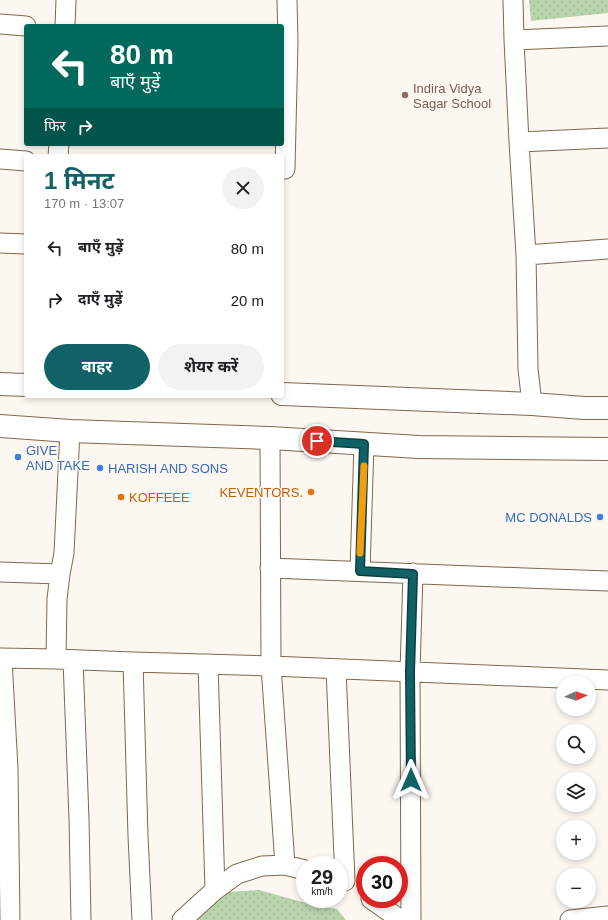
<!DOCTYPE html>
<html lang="hi">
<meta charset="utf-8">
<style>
:root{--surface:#fff;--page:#f2f2f2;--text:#202124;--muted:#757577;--accent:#116266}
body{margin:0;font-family:Arial,"Noto Sans Devanagari",sans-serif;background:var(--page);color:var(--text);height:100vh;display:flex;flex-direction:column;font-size:15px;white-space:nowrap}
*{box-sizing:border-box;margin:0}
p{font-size:13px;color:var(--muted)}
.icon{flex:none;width:22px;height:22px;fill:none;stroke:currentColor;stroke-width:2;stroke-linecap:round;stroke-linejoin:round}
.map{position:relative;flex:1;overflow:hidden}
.drawer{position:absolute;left:24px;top:154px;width:260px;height:244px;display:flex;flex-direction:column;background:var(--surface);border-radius:4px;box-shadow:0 2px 6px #0003}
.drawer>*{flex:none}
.top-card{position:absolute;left:24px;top:24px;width:260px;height:122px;border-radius:4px;box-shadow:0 2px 6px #0003;background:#00695c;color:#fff;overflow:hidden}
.needle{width:26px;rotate:86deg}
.fabs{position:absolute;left:556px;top:676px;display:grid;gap:8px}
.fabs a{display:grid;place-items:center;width:40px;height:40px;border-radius:50%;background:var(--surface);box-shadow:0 2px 6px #0003;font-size:20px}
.speed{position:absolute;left:296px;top:856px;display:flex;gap:8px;font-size:20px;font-weight:700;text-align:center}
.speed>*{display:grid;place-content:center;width:52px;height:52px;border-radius:50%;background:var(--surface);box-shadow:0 2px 6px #0003;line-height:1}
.speed small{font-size:10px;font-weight:400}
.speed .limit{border:6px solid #d22;background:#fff;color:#111}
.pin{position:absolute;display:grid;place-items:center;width:34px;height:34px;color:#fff;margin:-17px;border:2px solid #fff;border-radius:50%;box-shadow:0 1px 4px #0007}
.me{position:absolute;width:44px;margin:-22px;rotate:0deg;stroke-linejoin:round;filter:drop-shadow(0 0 3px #0008)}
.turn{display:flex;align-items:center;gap:14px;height:84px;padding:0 20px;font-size:18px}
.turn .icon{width:52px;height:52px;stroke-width:2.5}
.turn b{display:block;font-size:28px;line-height:34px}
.then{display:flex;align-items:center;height:38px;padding:0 20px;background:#0003;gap:8px;font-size:15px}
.round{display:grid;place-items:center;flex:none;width:42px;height:42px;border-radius:21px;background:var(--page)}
.overview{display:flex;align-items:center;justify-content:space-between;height:68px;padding:0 20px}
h1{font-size:24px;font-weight:700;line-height:30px;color:var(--accent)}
.primary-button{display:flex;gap:8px;margin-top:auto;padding:8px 20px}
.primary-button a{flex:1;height:46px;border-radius:24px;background:var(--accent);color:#fff;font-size:16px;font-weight:700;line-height:46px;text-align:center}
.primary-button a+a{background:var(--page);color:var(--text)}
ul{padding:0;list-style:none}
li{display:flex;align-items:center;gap:12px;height:52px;padding:0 20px}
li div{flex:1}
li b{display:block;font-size:15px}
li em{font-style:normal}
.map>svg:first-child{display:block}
.park{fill:url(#park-dots)}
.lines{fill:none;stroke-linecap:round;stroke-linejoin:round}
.street-casing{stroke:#7f684e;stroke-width:21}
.secondary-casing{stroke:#7f684e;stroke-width:24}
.street{stroke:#fff;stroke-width:19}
.secondary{stroke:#fff;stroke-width:22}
.route-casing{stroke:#0b4042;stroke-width:10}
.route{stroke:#116266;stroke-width:7}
.slow{stroke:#f59e0b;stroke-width:7}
.education-dot{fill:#8d6e63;stroke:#fcf7f1;stroke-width:1.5}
.shop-dot{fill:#3f7fe0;stroke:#fcf7f1;stroke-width:1.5}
.food-dot{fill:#e8710a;stroke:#fcf7f1;stroke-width:1.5}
.labels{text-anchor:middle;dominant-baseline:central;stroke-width:3;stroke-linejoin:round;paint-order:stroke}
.education-label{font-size:13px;fill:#785e54;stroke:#fcf7f1;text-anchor:start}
.shop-label{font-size:13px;fill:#366cbe;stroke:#fcf7f1;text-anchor:start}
.food-label{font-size:13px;fill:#c56008;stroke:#fcf7f1;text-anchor:end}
</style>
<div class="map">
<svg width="608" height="920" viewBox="0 0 608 920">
<defs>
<pattern id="park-dots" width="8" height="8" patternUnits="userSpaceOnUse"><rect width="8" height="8" fill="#b7d4ac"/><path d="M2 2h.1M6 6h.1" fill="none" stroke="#9eb693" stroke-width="1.8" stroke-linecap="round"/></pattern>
</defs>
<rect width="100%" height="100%" fill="#fcf7f1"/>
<path class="park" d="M529,0H608V13L531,21Z
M259,890L306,903L337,909L346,920H190L227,892Z"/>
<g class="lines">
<g class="street-casing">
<path id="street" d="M513,0L514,40L519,142L526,255L528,369L532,404
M0,24L26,26
M65,26L66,0
M514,40L608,36
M519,142L608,138
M58,156L59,144
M0,159L26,161
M282,169H285L288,42L287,0
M0,243L26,244
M526,255L608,249
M270,438L271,666L285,865
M270,568L525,578L608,581
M360,571L364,444
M0,572L60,574
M0,658L56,659L133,662L271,666L608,680
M2,659L8,769L10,920
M56,659L57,599L60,574L64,553L70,431
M73,660L79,819L81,920
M133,662L138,836L142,920
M208,664L215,890
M336,669L345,881
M371,899L401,920
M182,920L215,890L237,874L262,866L285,865L305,870
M411,920L410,672L413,573
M570,920L608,916"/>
</g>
<g class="secondary-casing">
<path id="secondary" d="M0,384L26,385
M282,394L532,404L584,408H608
M0,426L70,431L270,438L419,447L608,449"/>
</g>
<use href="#street" class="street"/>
<use href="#secondary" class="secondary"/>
</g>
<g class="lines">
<g class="route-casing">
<path id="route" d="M317,441L364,444L360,571L413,574L410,672L411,780"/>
</g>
<use href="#route" class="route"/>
<path class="slow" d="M360,553L364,466"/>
</g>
<circle class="education-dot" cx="405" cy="95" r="4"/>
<g class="shop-dot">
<circle cx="18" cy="457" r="4"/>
<circle cx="100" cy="468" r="4"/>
<circle cx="600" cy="517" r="4"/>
</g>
<g class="food-dot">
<circle cx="311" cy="492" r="4"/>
<circle cx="121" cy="497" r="4"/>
</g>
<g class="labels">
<g class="education-label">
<text x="413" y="88">Indira Vidya<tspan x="413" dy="15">Sagar School</tspan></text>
</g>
<g class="shop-label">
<text x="26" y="450">GIVE<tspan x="26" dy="15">AND TAKE</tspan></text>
<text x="108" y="468">HARISH AND SONS</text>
<text x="592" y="517" text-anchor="end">MC DONALDS</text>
</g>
<g class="food-label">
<text x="303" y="492">KEVENTORS.</text>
<text x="129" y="497" text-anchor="start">KOFFEEE</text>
</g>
</g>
</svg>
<div class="fabs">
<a><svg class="needle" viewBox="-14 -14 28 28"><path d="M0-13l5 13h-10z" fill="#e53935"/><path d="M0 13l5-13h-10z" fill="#757577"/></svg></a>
<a><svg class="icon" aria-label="search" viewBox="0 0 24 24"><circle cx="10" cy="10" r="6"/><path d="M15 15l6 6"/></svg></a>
<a><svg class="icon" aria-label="layers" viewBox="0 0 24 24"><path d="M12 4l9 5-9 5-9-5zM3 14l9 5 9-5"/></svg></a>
<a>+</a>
<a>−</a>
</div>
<div class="speed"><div>29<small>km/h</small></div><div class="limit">30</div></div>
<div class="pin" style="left:317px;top:441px;background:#d93025"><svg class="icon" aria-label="arrive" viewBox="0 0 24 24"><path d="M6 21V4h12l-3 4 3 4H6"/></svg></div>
<svg class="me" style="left:411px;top:780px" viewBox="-20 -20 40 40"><path d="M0-17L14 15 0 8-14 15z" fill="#116266" stroke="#fff" stroke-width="4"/></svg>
<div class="top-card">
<div class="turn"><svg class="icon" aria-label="left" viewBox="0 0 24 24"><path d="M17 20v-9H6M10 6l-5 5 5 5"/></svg><div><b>80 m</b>बाएँ मुड़ें</div></div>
<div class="then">फिर<svg class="icon" aria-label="right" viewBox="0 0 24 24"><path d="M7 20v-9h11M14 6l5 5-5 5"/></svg></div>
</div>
<section class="drawer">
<div class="overview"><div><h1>1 मिनट</h1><p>170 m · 13:07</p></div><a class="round"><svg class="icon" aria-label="close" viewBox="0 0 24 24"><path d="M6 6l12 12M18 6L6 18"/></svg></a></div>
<ul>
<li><svg class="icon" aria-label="left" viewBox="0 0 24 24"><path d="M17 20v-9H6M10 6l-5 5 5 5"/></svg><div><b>बाएँ मुड़ें</b></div><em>80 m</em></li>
<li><svg class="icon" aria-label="right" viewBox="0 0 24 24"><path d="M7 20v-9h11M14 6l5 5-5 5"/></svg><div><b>दाएँ मुड़ें</b></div><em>20 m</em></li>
</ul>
<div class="primary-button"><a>बाहर</a><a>शेयर करें</a></div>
</section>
</div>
